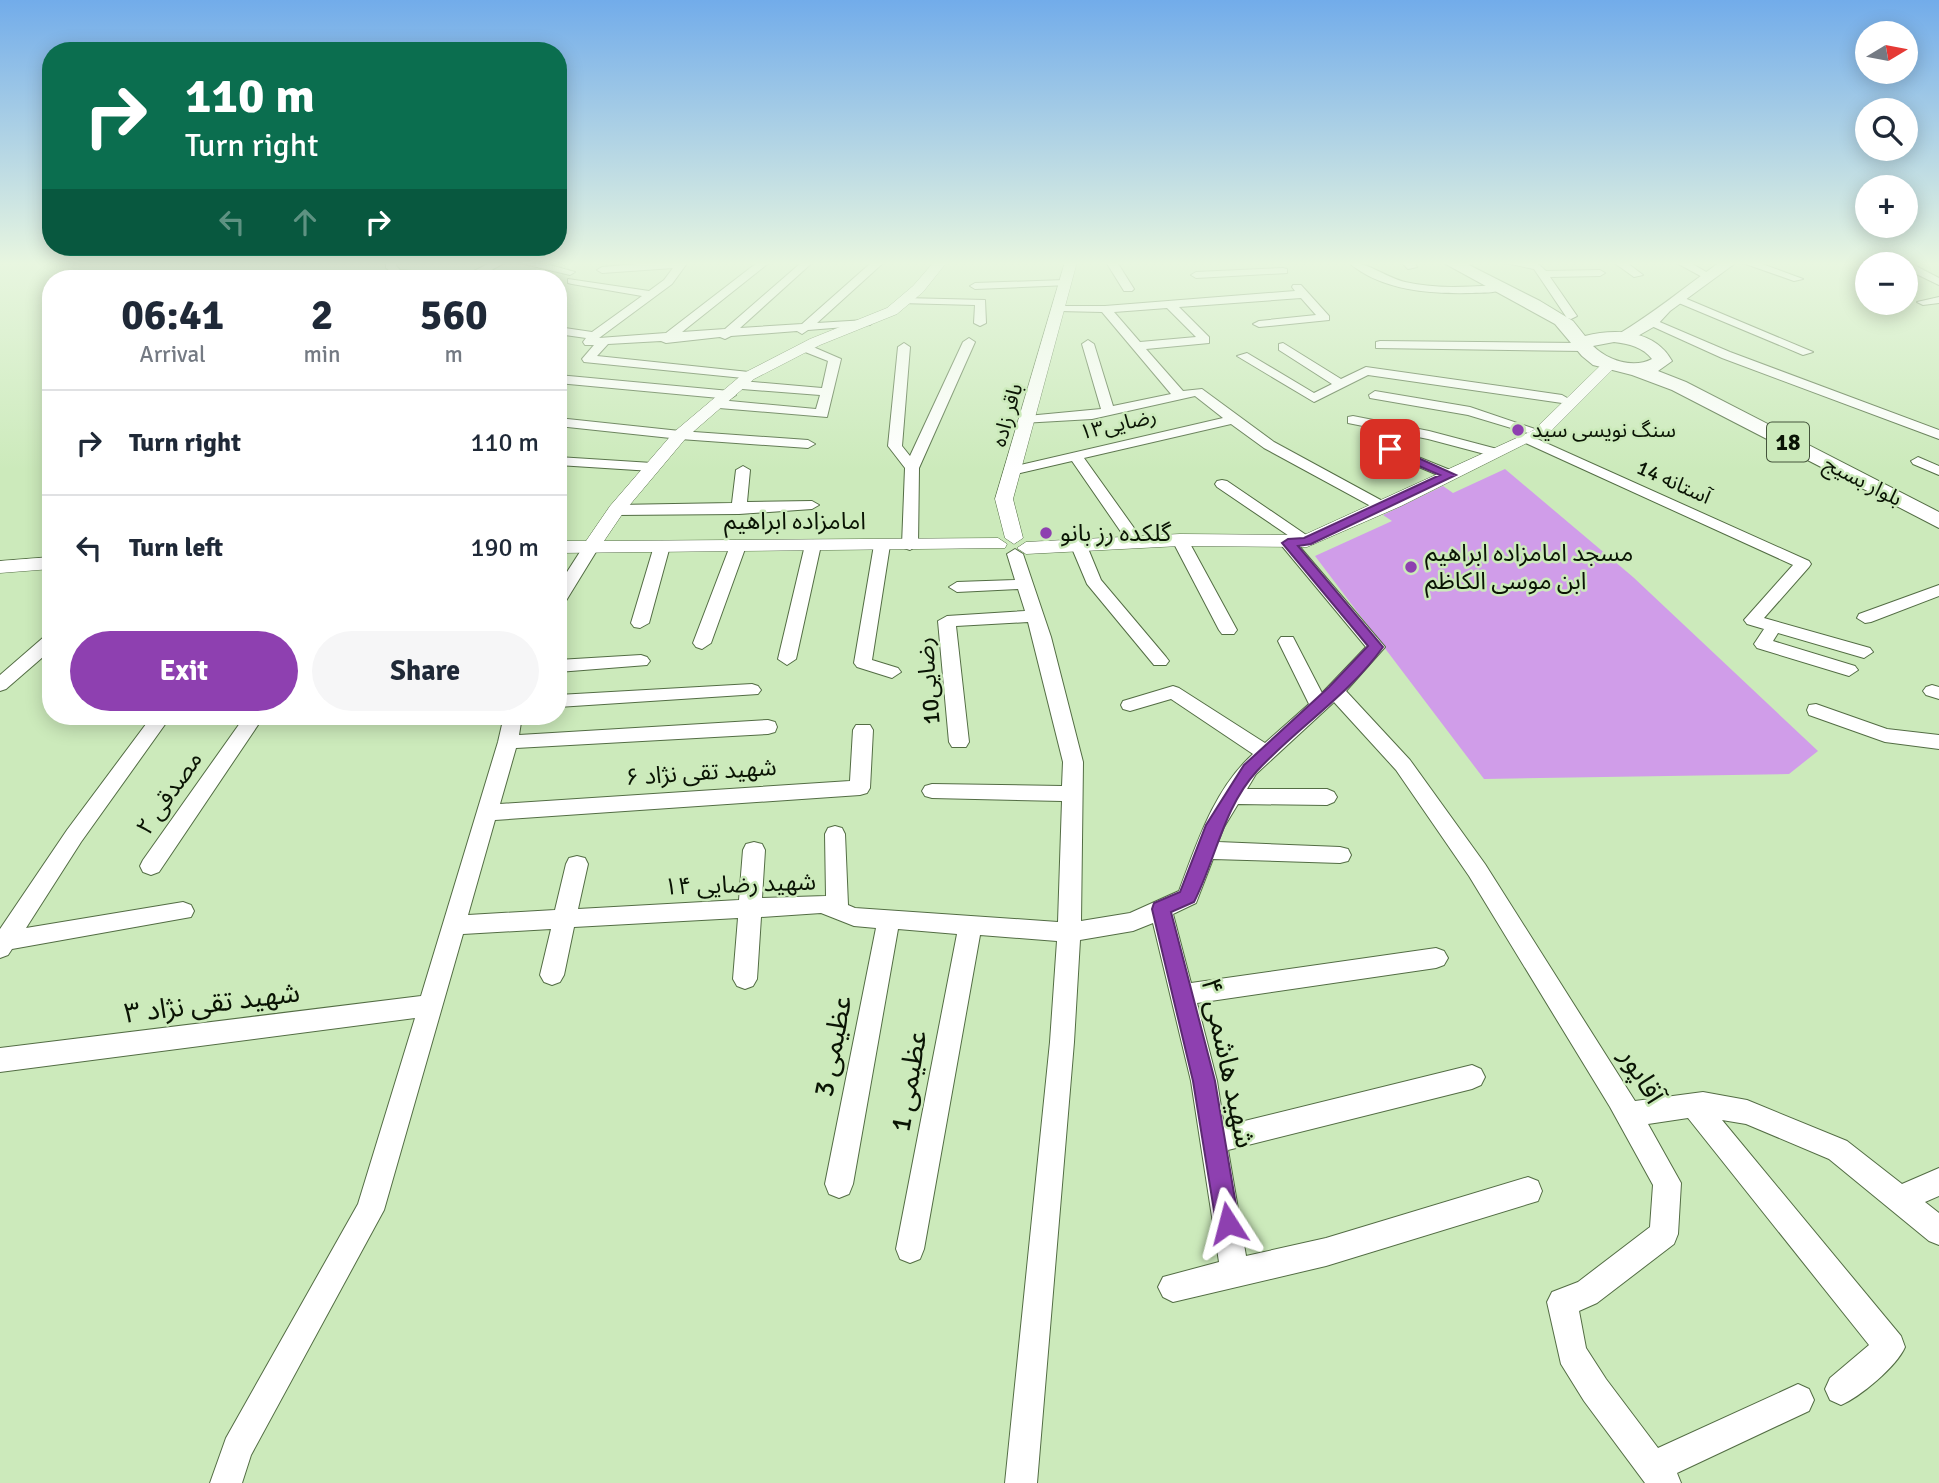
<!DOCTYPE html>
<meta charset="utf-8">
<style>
:root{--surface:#fff;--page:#f6f6f7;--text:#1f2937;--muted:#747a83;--line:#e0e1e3;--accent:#8e40b0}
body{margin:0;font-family:Signika,"Noto Sans Arabic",sans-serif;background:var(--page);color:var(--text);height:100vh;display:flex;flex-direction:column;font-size:26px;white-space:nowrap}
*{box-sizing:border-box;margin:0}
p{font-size:23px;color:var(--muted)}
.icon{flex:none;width:38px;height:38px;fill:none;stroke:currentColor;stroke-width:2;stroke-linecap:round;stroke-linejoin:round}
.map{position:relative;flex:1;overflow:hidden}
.panel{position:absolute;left:42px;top:270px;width:525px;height:455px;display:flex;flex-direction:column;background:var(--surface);border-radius:28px;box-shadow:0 4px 18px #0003}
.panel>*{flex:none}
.banner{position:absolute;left:42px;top:42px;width:525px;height:214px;border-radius:28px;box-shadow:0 4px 18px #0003;background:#0b6e4f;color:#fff;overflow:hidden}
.needle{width:46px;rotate:80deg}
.tools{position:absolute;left:1855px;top:21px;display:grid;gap:14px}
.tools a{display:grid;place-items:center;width:63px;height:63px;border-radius:50%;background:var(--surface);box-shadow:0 4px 18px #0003;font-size:35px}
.pin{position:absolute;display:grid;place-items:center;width:60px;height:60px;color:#fff;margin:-30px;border-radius:14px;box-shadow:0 4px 10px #0006}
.me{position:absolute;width:77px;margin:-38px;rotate:351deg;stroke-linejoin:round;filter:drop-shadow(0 0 5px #0008)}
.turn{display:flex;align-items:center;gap:24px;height:147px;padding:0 28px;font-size:32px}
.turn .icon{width:91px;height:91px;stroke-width:2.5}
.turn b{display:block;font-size:49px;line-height:60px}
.lanes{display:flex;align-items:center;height:66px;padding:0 28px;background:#0003;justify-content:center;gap:35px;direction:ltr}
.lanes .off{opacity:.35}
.eta{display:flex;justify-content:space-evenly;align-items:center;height:119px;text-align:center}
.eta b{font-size:42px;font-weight:700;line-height:49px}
.cta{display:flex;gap:14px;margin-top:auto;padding:14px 28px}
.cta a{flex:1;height:80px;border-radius:42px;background:var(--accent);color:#fff;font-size:28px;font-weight:700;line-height:80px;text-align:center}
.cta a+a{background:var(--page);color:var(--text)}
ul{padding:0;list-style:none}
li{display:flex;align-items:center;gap:21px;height:105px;padding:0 28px;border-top:2px solid var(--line)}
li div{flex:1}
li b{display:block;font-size:26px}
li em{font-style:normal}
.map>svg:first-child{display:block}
.green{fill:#d09de9}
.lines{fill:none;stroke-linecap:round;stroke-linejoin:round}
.minor-casing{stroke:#536d44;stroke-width:2}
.tertiary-casing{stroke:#536d44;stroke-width:1}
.secondary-casing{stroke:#536d44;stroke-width:2}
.primary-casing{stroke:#536d44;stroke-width:2}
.minor{fill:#fff;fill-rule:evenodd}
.tertiary{fill:#fff;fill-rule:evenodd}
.secondary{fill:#fff;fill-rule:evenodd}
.primary{fill:#fff;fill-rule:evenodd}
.route{fill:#8e40b0;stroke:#5c2a72;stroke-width:2}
.poi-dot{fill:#8e40b0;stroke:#cceabb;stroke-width:2.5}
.labels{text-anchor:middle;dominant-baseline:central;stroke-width:5;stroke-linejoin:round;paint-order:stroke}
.far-street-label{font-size:21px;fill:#0a1404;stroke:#cceabb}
.far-poi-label{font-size:21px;fill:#0a1404;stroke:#cceabb;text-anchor:start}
.shield{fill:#cceabb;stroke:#44543b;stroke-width:2}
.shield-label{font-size:23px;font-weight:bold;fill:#0a1404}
.street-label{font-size:24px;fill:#0a1404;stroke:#cceabb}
.poi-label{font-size:24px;fill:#0a1404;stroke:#cceabb;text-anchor:start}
.near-street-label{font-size:28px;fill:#0a1404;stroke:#cceabb}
</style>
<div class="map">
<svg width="1939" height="1483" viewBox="0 0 1939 1483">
<rect width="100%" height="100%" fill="#cceabb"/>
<path class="green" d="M1505,469L1633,577L1818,751L1789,774L1484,779L1315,556L1392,521L1383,515L1443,486L1453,493Z"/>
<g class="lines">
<g class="minor-casing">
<path id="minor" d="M386,262H397L396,266L400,270L466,275L492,262H506L477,278L397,276L386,268Z
M516,262H539L575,272L570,275Z
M660,262H688L672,284L599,338L666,333L758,262H770L682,332L725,329L802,262H813L740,328L802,324L872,262L882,264L817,323L866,320L872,323L870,325L808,330L802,334L797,331L731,336L725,339L720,337L666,343L661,341L608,344L597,356L749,372L755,376L753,379L584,362L582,359L594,345H585L583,342L586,338L558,334V327L592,332L642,296L572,284L568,283V279L649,291L664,280L673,268L602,273L597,270L602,267Z
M1106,262H1117L1134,289L1132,291H1124Z
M1348,262C1368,262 1385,277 1405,282C1435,289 1467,287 1498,285L1503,288C1496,294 1482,292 1472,293C1431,294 1381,291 1348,262Z
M1401,262H1413L1417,267L1408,269Z
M1462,262H1474L1467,266Z
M1501,262L1537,263L1546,271L1600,270L1605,273L1600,276L1550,277L1577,316L1571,319L1567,318L1534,269Z
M1613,262H1626L1643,275L1634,277Z
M1675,262H1689L1715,277L1706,279Z
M1740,262H1757L1803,279L1794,281Z
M1903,262L1910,263L1939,278V285L1906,269V264H1901Z
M1283,268L1287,269V273L1196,278L1191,275L1196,272Z
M1065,280L1069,281V285L975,289L970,286L975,283Z
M1293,285H1301L1329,316V320L1259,327L1253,324L1259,321L1316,315L1301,298L1179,307L1209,337V343L1146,349L1183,391L1202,389L1274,442L1388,504L1390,507L1388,510H1378L1264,448L1231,424L1084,458L1144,542L1136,547L1130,545L1072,461L1012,475L1005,471L1012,467L1223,418L1195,396L1092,419L1022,423V417L1027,416L1101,409L1082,344L1088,340L1094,344L1113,406L1171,394L1102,312L1059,311L1053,308L1055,306H1105L1295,291L1292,287ZM1167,308L1196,337L1140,342L1114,312Z
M1674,297H1682L1813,352L1803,355L1674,301Z
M1939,297V303L1923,305L1917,302Z
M904,298L985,300L986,323L980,326L974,323L975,305L900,303L898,301Z
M1647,320H1655L1730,352L1939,430V439L1722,358L1647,324Z
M969,338L975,342L919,468L918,545L910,550L904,548L902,545L905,468L888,446L898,347L904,343L910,347L902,446L910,456L963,342Z
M1380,341L1584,343L1590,347L1584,351L1376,348V342Z
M804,343L841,359L827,417L719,408L712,404L719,400L816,409L820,395L742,389L736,385L742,381L822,388L828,361L800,350L798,347Z
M1283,343L1341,379L1366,367L1562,395L1569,399L1562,403L1368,375L1314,402L1237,356L1247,353L1314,393L1332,384L1279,350V344Z
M558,375L730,391L736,395L730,399L558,383Z
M1375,391L1470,407L1535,429L1528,433L1468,415L1370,398L1369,395Z
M1353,416L1429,431L1501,450L1503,453L1496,457L1428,439L1348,423V417Z
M558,418L680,431L808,440L815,444L808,448L680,439L558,426Z
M1526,434L1809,561L1811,564L1809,567L1764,618L1870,648L1873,652L1864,658L1778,633L1773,641L1855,666L1858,670L1849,676L1757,648L1754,644L1764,629L1747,624L1744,620L1793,565L1521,441L1519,438Z
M1369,437L1455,472L1457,475L1455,478H1445L1364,444V438Z
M558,457L652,463L659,467L652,471L558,465Z
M1918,457L1939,466V475L1913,464L1911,461Z
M743,466L750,470L747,502L812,501L819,505L812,509L739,514L616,515L608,510L616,505L732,503L736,470Z
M1222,480L1227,481L1315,541L1313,544H1301L1217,487L1215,484L1217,481Z
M1180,535L1188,540L1237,630L1234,634H1222L1219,630L1172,540Z
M1288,538L1294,540L1385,647L1346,691L1410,760L1485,864L1635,1101L1703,1092L1747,1100L1847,1141L1902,1184L1939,1168V1196L1925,1202L1939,1213V1245L1929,1241L1829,1159L1746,1124L1722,1120L1901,1336L1905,1347C1897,1366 1860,1397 1841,1405L1830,1400L1825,1389L1830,1378L1869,1345L1688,1118L1648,1124L1681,1183L1678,1234L1674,1244L1597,1303L1579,1311L1586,1348L1606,1379L1658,1448L1798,1384L1809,1389L1814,1400L1809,1411L1677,1473L1681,1483H1645L1584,1401L1561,1364L1547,1302L1552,1292L1578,1282L1650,1227L1653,1185L1610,1107L1469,876L1396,770L1334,702L1256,774L1247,789H1327L1334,792L1337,797L1334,802L1327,805L1238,804L1224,827L1218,842L1340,847L1348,849L1351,855L1348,861L1340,863L1213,859L1196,903L1173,914L1191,983L1436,948L1444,951L1448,958L1444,965L1436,968L1197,1003L1217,1081L1224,1126L1472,1065L1481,1069L1485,1077L1481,1085L1472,1089L1228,1150L1246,1256L1326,1238L1528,1177L1538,1181L1542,1191L1538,1201L1326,1266L1173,1302L1163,1297L1158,1287L1163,1277L1219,1262L1191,1081L1153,923L1133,931L1080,940L1074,1042L1037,1483H1005L1050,1042L1057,941L980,935L924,1249L920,1259L910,1263L900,1259L896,1249L957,934L898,929L853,1184L849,1194L839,1198L829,1194L825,1184L876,928L854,926L821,913L761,917L757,979L753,986L745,989L737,986L733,979L738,918L574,927L564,975L560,982L552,985L544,982L540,975L551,929L463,934L384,1210L251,1455L242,1483H210L226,1438L358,1204L415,1018L0,1072V1048L421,996L498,742L504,716H522L519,735L768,720L775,722L777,727L775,732L768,734L516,748L500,804L850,781L853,730L856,725H870L873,730L870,788L867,793L860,795L495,820L468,915L555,910L566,864L569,858L577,856L585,858L588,864L578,909L739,900L743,850L746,844L754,842L762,844L765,850L762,898L826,896L825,834L828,828L835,826L842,828L845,834L848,905L855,908L1058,922L1062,801L932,798L925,796L922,791L925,786L932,784L1062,786L1063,762L1028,622L956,626L969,742L966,747H952L949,742L938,621L947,616L1025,611L1018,589L957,592L949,587L957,582L1015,580L1007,554L1015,549L1023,554L1051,637L1083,762L1081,921L1130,913L1179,891C1197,843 1214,789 1253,754L1171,699L1130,711L1123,709L1121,705L1123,701L1173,686L1179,688L1265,743L1309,704L1278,641L1281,637H1293L1322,693L1366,647L1282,546L1280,543L1282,540Z
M813,540L821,545L796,659L787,665L778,659L805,545Z
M882,540L890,545L872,660L898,668L901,672L892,678L857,667L854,663L874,545Z
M662,541L670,546L649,623L640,628L634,627L631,623L654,546Z
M738,541L746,546L711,643L702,649L696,647L693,643L730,546Z
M1079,541L1087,546L1101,580L1166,657L1169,661L1166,665H1154L1087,584L1071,546Z
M591,542L599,547L564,604L558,605V586L585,544Z
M1939,585V596L1871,622L1865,623L1857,618L1859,614Z
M51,635V650L6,689L0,691V675L45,636Z
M641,655L647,657L650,661L647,665L558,672V660Z
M752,684L758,686L761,690L758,694L558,707V695Z
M1932,685L1939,687V699L1926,695L1923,691L1926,687Z
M1816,704L1887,729L1939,735V749L1885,742L1809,715L1807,710L1809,705Z
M152,716H171L81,842L26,928L183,902L191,905L194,911L191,917L12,949L8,955L0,958V929L67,830Z
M245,716H264L159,872L151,875L143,872L140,866L143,860Z"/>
</g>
<g class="tertiary-casing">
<path id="tertiary" d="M934,262H947L923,292L897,314L820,345L754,379L686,438L623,513L604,541L998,538L1007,544L1005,548L558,553V541H586L610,506L674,432L744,373L810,339L887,308L913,286Z
M1065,262H1077L1013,499L1023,538L1014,544L1005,538L995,499Z
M1610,360L1617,364L1615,367L1545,437L1535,439L1401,506L1307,547L1180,546L1026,554L1017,548L1026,542L1180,534L1304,535L1534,430L1605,361Z
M51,557V569L0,573V561Z"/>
</g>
<g class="secondary-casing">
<path id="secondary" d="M1720,262H1737L1670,311L1657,325L1629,341H1617L1615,338L1617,335C1653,314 1686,286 1720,262Z"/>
</g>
<g class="primary-casing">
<path id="primary" d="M1442,262H1463L1540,301L1573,321L1585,336C1616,328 1655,330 1672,361L1658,371L1686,382L1939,512V528L1672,390L1632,375L1593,365L1582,356L1555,324ZM1614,342C1629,344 1643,347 1652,359C1633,369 1607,360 1593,346Z"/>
</g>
<use href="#minor" class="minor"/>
<use href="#tertiary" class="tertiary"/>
<use href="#secondary" class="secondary"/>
<use href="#primary" class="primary"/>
</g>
<linearGradient id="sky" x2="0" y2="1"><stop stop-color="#72acea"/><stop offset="0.56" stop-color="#e8f6e0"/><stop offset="1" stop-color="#e8f6e0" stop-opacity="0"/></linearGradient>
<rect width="1939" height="470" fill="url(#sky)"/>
<path class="route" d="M1386,447H1394L1456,475L1311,544L1298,546L1383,647C1349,695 1297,728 1257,771C1223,808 1216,859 1194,902L1171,912L1215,1081L1239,1223L1236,1232L1228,1235L1220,1232L1216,1223L1193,1081L1152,909L1154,903L1180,892L1206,825L1244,765L1329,687L1368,646L1282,543L1288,539L1304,538L1440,475L1386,452Z"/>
<g class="poi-dot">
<circle cx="1518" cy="430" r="7"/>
<circle cx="1046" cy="533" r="7"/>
<circle cx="1411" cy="567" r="7"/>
</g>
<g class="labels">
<g class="far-street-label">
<text transform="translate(1007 415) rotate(-74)">باقر زاده</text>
<text transform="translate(1118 424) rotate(-13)">رضایی۱۳</text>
<text transform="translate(1863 481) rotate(27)">بلوار بسیج</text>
<text transform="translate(1674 482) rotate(24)">آستانه 14</text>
</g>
<g class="far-poi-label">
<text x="1532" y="430">سنگ نویسی سید</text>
</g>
<rect class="shield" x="1767" y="422.5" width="42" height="39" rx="5"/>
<g class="shield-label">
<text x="1788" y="442">18</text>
</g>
<g class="street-label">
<text x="795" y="521">امامزاده ابراهیم</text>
<text transform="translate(928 681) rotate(-95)">رضایی10</text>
<text transform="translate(701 772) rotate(-4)">شهید تقی نژاد ۶</text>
<text transform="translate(169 793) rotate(-55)">مصدقی ۲</text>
<text transform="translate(740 884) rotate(-2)">شهید رضایی ۱۴</text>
</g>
<g class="poi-label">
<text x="1060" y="533">گلکده رز بانو</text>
<text x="1425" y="553">مسجد امامزاده ابراهیم<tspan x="1425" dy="28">ابن موسی الکاظم</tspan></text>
</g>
<g class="near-street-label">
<text transform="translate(212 1003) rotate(-7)">شهید تقی نژاد ۳</text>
<text transform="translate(833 1046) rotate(-79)">عظیمی 3</text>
<text transform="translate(1228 1063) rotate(78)">شهید هاشمی ۴</text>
<text transform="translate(1642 1076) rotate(59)">آقاپور</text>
<text transform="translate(909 1081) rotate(-80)">عظیمی 1</text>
</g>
</g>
</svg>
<div class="tools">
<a><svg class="needle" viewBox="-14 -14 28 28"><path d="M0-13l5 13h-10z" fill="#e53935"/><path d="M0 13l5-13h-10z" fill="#747a83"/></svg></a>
<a><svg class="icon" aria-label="search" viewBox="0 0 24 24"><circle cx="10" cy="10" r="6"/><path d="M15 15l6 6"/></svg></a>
<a>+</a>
<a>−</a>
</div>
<div class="pin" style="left:1390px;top:449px;background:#d93025"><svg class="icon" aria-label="arrive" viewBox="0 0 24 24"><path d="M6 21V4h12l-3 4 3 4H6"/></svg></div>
<svg class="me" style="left:1228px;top:1223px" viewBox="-20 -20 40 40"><path d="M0-17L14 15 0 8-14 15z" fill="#8e40b0" stroke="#fff" stroke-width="4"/></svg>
<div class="banner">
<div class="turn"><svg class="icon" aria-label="right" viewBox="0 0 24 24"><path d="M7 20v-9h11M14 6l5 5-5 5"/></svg><div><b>110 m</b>Turn right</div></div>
<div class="lanes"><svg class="icon off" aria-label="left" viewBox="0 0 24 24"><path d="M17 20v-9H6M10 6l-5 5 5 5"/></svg><svg class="icon off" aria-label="ahead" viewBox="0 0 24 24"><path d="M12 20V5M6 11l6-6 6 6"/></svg><svg class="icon" aria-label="right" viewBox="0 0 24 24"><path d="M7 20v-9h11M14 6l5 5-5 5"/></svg></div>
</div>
<section class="panel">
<div class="eta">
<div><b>06:41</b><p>Arrival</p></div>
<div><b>2</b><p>min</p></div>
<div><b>560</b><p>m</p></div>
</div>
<ul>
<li><svg class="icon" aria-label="right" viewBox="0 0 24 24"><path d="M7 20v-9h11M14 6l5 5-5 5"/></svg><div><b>Turn right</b></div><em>110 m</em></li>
<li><svg class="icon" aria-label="left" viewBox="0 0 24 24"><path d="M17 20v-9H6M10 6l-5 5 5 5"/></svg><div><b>Turn left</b></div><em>190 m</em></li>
</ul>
<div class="cta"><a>Exit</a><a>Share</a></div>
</section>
</div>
